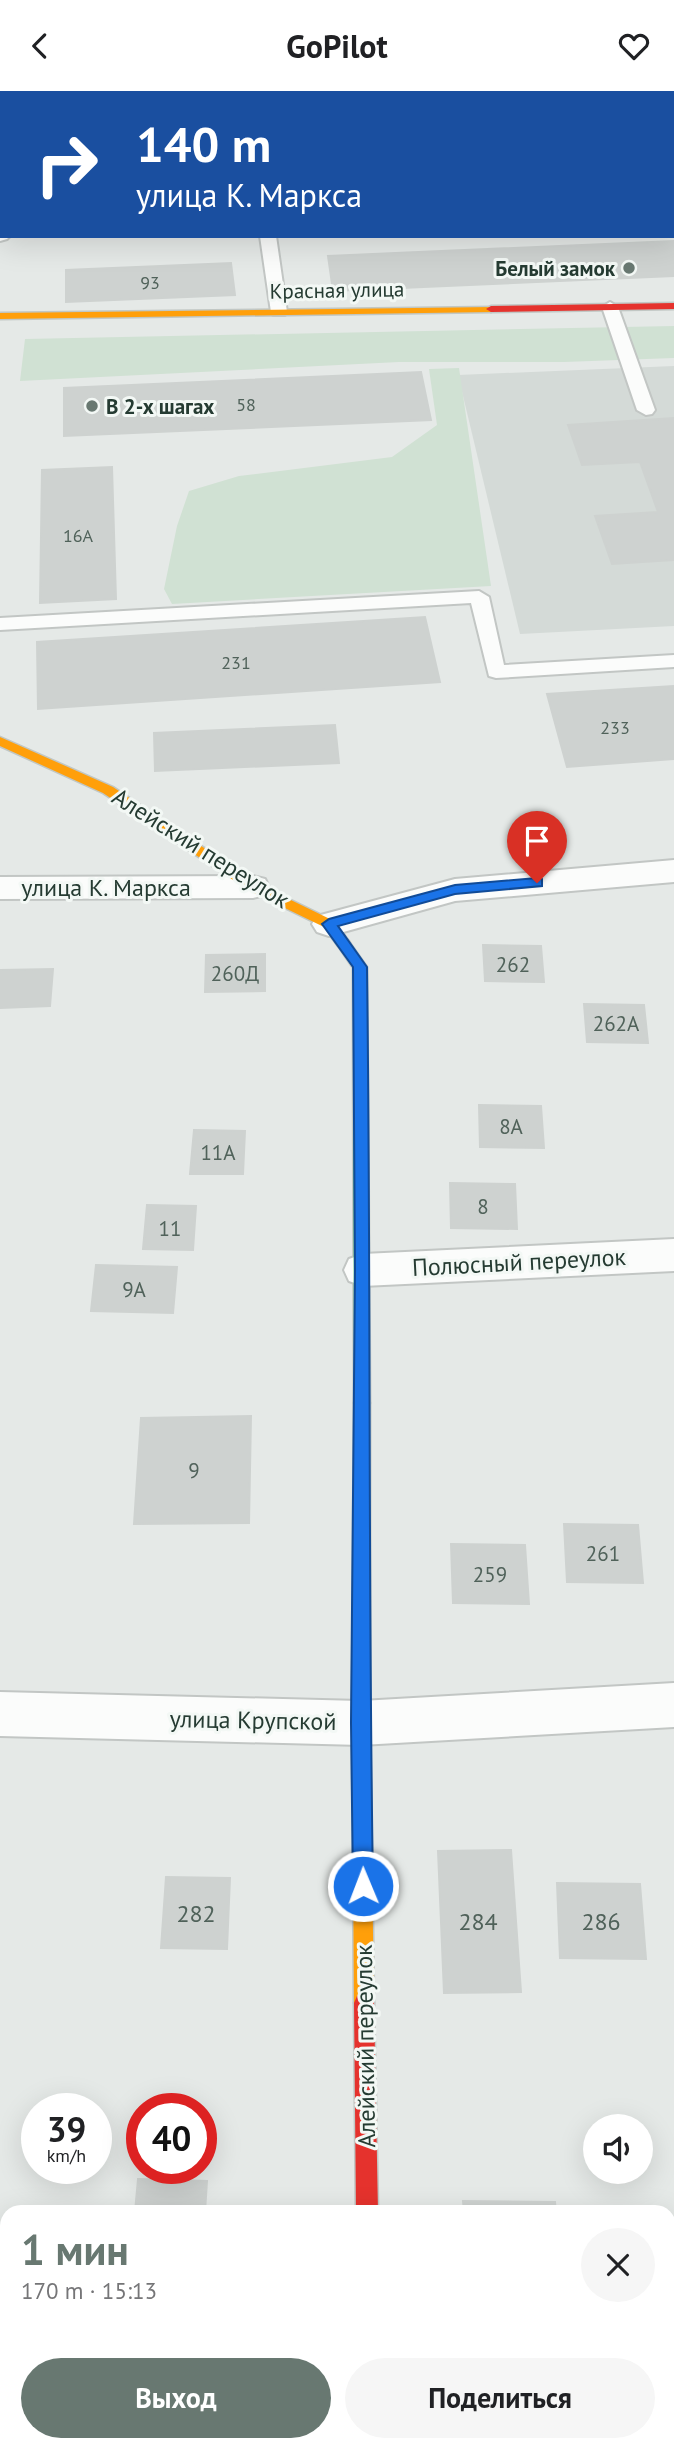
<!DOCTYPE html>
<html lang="ru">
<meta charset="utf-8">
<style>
:root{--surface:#fff;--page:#f6f6f6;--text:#202124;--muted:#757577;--accent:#687871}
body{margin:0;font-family:"PT Sans",sans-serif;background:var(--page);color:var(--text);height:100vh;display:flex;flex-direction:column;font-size:26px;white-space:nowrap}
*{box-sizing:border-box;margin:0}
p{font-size:23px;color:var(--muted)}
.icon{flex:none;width:38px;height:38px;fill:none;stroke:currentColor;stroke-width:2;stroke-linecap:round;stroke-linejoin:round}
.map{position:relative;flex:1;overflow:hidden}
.drawer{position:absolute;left:0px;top:2114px;width:676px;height:247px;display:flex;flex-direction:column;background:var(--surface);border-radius:21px 21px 0 0;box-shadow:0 7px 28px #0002}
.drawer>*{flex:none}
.hud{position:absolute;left:0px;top:0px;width:676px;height:147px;box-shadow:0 7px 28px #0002;background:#1a4fa0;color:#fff;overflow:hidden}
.buttons{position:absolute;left:583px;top:2023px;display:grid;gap:14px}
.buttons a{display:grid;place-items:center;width:70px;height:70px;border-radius:50%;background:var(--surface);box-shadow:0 7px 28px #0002;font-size:35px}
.speed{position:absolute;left:21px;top:2002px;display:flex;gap:14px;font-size:35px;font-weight:700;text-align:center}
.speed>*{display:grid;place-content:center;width:91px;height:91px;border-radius:50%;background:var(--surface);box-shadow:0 7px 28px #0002;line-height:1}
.speed small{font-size:18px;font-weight:400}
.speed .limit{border:10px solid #d22;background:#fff;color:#111}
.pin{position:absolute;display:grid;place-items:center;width:60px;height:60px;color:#fff;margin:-72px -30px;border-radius:50% 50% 50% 0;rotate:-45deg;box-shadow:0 0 7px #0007}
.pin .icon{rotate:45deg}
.me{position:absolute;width:77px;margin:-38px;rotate:359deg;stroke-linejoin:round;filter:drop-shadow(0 0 5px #0008)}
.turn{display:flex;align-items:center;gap:24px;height:147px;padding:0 21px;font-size:32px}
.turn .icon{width:91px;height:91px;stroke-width:2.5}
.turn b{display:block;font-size:49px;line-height:60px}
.round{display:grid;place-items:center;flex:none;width:74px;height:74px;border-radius:37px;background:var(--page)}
.summary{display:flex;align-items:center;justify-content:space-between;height:119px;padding:0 21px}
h1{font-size:42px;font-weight:700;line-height:52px;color:var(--accent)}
.primary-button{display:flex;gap:14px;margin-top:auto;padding:14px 21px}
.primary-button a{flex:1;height:80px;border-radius:42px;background:var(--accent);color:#fff;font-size:28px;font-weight:700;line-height:80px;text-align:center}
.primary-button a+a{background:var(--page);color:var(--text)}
header{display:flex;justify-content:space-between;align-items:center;height:91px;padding:0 21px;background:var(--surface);font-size:32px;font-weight:700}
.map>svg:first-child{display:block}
.built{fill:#d4dad7}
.green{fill:#d0e1d3}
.building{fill:#ced2d0;stroke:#ced2d0;stroke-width:2}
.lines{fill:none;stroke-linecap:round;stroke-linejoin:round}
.lane-casing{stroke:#c2c6c4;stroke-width:4}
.street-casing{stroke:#c2c6c4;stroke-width:4}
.fast-casing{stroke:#c1c7c4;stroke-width:3}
.slow-casing{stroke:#c1c7c4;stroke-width:3}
.jam-casing{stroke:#c1c7c4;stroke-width:3}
.lane{fill:#fbfcfb;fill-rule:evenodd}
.street{fill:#fbfcfb;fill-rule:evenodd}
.fast{fill:#30b455;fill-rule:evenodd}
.slow{fill:#ff9f0a;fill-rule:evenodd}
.jam{fill:#e5322d;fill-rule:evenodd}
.route{fill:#1a73e8;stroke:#114b97;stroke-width:2}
.poi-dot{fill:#687871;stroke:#f3f8f5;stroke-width:2.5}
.labels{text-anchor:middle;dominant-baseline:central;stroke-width:6;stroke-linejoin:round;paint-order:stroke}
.far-number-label{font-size:18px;fill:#50625a}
.far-poi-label{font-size:21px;font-weight:bold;fill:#253b32;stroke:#f3f8f5;text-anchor:end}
.far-street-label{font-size:21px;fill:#253b32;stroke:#f3f8f5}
.number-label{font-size:21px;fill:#50625a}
.street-label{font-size:24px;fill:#253b32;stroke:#f3f8f5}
.near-number-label{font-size:24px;fill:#50625a}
</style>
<header><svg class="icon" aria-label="back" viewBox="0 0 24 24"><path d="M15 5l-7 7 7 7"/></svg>GoPilot<svg class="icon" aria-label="heart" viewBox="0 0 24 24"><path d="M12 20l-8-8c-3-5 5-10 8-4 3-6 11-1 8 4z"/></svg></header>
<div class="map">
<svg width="674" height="2360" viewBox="0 0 674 2360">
<rect width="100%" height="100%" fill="#e5e9e7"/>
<path class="built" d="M674,275V535L520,543L458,284Z"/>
<path class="green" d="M674,235V267L564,271H399L20,290L25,248Z
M459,277L491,495L172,513L164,498L177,435L189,400L239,385L392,366L437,334L429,278Z"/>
<path class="building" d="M674,150V185L333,200L328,165Z
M231,172L235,204L66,211V179Z
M421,281L431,329L64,345V297Z
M674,327V469L612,473L595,425L658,421L640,371L582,374L568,334Z
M112,376L116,508L40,512L42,379Z
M425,526L440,591L38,618L37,551Z
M674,595V668L567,676L547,603Z
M335,634L339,672L155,680L154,642Z
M483,854L541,855L544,891L485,890Z
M265,863V900L205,901L206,864Z
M53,878L50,915L0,917V879Z
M584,913L644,914L648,952L587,951Z
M479,1014L541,1015L544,1057L480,1056Z
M194,1039L245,1040L243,1083H190Z
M450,1092L515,1093L517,1138L451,1137Z
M147,1114L196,1115L193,1159L143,1158Z
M96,1174L177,1176L173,1222L91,1220Z
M251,1325L249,1432L134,1433L141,1327Z
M564,1433L638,1434L643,1492L567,1491Z
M451,1453L525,1454L529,1513L453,1512Z
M511,1759L521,1901L444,1902L438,1760Z
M166,1786L230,1787L227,1858L161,1857Z
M557,1792L640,1793L646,1868L560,1867Z
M138,2088L207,2090L205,2121H135Z
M463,2110L555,2111L556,2121H464Z"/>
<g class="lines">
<g class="lane-casing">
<path id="lane" d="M454,0H468L469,2H455Z
M0,140L2,145H10L7,148L0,150Z
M260,145H276L287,221L285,224H273L271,221Z
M610,211L618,216L655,319L652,323L646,324L637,319L602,216Z
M479,500L489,506L504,574L674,564V576L496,587L489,585L471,512L0,539V527Z"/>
</g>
<g class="street-casing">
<path id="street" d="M674,769V791L455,810L329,845L317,841L312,833L317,825L455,788Z
M253,785L265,788L269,796L265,804L253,807L0,808V786Z
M674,1148V1180L363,1195L349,1190L344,1179L349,1168L363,1163Z
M674,1592V1636L361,1654L0,1645V1601L361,1610Z
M674,2261V2317L668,2318V2262Z
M341,2354H397V2360H341Z"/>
</g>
<g class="fast-casing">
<path id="fast" d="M343,847L348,849L367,876L370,1312L368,1317L362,1319L356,1317L354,1312L353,877L336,852Z"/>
</g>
<g class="slow-casing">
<path id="slow" d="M494,216L496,218L491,221L0,228V222Z
M0,646L113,696L258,793L334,830L350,852L348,855H338L324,836L248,799L103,702L0,655Z
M362,1305L368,1307L370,1312V1632L374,1912L371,1919L364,1922L357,1919L354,1912L352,1632L354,1312L356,1307Z"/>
</g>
<g class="jam-casing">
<path id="jam" d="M674,212V218L491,221L486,218L491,215Z
M364,1902L371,1905L374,1912L378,2121H356L354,1912L357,1905Z"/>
</g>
<use href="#lane" class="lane"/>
<use href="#street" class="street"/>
<use href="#fast" class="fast"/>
<use href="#slow" class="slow"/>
<use href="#jam" class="jam"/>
</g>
<path class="route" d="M537,787L542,788V795L455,803L338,835L367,876C371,1182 368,1488 373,1795L370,1802L363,1805L356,1802L353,1795L351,1632L355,1179L353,876L322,833L329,828L455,794Z"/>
<g class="poi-dot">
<circle cx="629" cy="177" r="7"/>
<circle cx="92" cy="315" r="7"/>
</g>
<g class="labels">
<g class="far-number-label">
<text x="150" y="191">93</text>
<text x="246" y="313">58</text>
<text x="78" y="444">16А</text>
<text x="236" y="571">231</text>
<text x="615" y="636">233</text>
</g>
<g class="far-poi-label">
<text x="615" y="177">Белый замок</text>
<text x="106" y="315" text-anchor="start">В 2-х шагах</text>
</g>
<g class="far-street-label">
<text transform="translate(337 199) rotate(-1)">Красная улица</text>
</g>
<g class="number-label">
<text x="513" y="873">262</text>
<text x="235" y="882">260Д</text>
<text x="616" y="932">262А</text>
<text x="511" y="1035">8А</text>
<text x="218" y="1061">11А</text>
<text x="483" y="1115">8</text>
<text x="170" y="1137">11</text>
<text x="134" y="1198">9А</text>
<text x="194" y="1379">9</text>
<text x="603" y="1462">261</text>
<text x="490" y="1483">259</text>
</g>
<g class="street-label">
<text transform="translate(201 757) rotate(32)">Алейский переулок</text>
<text x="106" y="796">улица К. Маркса</text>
<text transform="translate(519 1171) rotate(-3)">Полюсный переулок</text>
<text transform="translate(253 1629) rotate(1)">улица Крупской</text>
<text transform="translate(365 1955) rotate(-91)">Алейский переулок</text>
</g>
<g class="near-number-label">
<text x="196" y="1822">282</text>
<text x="478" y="1830">284</text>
<text x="601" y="1830">286</text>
</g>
</g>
</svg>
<div class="buttons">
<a><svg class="icon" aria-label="sound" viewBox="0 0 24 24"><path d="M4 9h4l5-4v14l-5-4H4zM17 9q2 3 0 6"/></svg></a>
</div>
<div class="speed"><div>39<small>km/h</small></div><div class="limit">40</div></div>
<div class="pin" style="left:537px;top:792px;background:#d93025"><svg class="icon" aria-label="arrive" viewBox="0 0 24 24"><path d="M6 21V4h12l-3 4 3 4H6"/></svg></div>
<svg class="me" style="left:363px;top:1795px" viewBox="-20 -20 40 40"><circle r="17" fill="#1a73e8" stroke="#fff" stroke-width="3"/><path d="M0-11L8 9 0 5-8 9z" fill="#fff"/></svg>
<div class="hud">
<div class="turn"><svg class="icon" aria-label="right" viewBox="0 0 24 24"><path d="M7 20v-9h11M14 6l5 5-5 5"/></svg><div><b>140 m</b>улица К. Маркса</div></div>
</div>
<section class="drawer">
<div class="summary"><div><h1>1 мин</h1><p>170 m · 15:13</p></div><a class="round"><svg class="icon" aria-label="close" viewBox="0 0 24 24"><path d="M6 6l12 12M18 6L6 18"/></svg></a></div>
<div class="primary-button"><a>Выход</a><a>Поделиться</a></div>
</section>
</div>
